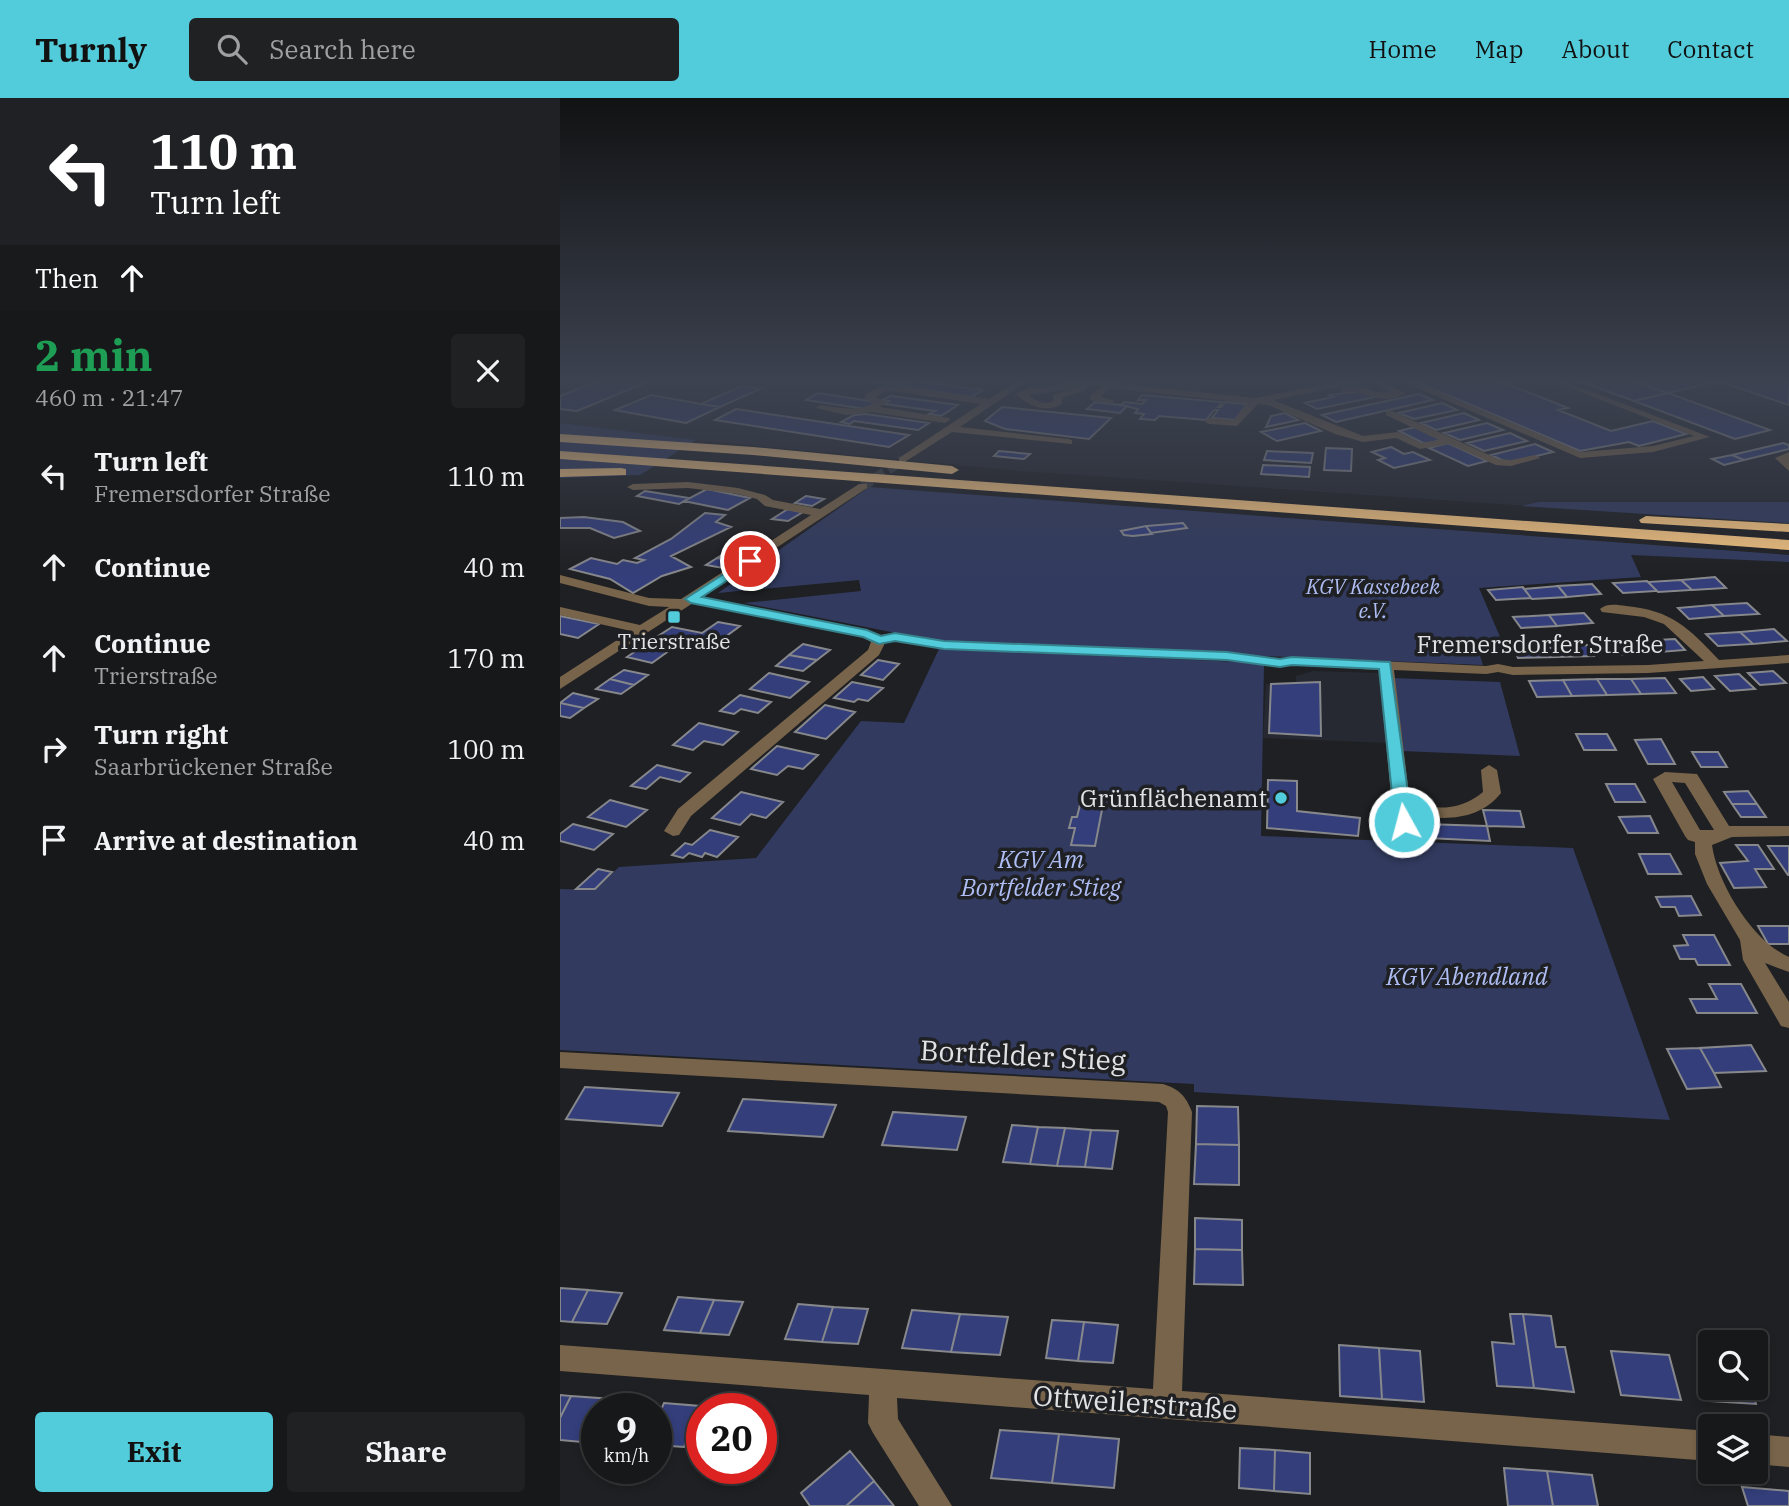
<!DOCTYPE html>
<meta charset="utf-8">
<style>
:root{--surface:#17181a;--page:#202123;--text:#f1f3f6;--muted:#9ea0a2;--line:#363739;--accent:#52cbda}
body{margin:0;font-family:"IBM Plex Serif",serif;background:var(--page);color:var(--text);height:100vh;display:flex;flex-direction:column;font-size:26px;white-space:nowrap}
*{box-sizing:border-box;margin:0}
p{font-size:23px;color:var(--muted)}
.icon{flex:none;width:38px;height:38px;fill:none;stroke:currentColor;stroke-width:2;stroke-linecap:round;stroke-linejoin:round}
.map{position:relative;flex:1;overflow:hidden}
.panel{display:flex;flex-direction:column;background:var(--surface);width:560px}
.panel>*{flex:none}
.top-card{background:#202124;color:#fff;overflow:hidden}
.controls{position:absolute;left:1138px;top:1232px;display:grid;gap:14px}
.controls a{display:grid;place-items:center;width:70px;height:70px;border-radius:7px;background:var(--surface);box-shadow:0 4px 10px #0003,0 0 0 2px var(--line);font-size:35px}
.speed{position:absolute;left:21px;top:1295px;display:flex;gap:14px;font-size:35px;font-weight:700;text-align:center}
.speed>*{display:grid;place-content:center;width:91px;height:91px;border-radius:50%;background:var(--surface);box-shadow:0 4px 10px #0003,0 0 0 2px var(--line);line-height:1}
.speed small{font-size:18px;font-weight:400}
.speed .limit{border:10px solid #d22;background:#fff;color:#111}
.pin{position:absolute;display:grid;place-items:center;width:60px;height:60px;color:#fff;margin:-30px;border:4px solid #fff;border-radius:50%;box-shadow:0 2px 7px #0007}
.me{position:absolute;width:77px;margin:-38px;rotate:353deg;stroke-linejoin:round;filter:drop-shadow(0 0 5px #0008)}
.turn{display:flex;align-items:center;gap:24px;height:147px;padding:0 35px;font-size:32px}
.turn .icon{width:91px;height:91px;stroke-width:2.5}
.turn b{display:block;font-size:49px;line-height:60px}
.then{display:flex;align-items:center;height:66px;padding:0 35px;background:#0003;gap:14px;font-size:26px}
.round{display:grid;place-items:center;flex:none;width:74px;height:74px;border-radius:7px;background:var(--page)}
.summary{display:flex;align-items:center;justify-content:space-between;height:119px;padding:0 35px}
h1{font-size:42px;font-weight:800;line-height:52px;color:#1e9e55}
.cta{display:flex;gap:14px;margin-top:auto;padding:14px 35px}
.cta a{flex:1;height:80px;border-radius:7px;background:var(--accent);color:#111;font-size:28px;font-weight:800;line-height:80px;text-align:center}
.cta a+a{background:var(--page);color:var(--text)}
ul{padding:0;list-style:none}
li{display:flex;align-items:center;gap:21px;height:91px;padding:0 35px}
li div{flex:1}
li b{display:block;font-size:26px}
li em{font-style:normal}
header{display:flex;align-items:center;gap:42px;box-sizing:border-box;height:98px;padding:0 35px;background:var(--accent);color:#111}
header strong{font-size:33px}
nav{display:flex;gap:38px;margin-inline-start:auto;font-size:24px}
.search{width:490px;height:63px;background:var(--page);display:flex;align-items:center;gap:18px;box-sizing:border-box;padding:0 24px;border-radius:7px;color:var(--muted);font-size:26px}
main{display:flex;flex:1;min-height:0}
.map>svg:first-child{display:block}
.built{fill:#262931}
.green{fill:#323b5f}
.building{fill:#333e7a;stroke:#87888c;stroke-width:2}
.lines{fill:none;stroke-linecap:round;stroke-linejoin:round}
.minor-tunnel{stroke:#3c3d40;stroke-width:10;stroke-dasharray:10 5;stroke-linecap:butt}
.minor{fill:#78644a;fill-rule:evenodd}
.highway{fill:#f6c480;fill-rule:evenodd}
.route{fill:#52cbda;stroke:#35848e;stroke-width:2}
.poi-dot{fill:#52cbda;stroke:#1f2023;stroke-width:2.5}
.labels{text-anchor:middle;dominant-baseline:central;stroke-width:7;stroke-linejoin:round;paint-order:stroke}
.far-park-label{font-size:21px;font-style:italic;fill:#aebdf4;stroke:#1f2023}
.far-poi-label{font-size:21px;fill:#e1e2e4;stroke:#1f2023}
.street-label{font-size:24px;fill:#e1e2e4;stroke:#1f2023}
.poi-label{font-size:24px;fill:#e1e2e4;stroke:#1f2023;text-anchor:end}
.park-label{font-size:24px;font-style:italic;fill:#aebdf4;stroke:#1f2023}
.near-street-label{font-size:28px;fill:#e1e2e4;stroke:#1f2023}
</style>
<header>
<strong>Turnly</strong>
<div class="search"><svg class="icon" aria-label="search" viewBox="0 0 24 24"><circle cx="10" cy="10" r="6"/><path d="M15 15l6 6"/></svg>Search here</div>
<nav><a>Home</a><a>Map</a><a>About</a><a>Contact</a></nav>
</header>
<main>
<section class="panel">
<div class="top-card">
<div class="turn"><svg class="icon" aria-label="left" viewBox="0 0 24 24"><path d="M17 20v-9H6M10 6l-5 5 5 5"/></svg><div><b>110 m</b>Turn left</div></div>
<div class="then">Then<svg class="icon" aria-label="ahead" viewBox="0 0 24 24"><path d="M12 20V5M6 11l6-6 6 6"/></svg></div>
</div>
<div class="summary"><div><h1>2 min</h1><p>460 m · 21:47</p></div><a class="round"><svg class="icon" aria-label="close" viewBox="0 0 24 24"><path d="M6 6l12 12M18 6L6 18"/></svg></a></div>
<ul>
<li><svg class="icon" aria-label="left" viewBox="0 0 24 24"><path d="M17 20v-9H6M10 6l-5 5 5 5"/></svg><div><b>Turn left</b><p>Fremersdorfer Straße</p></div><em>110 m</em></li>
<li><svg class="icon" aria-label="ahead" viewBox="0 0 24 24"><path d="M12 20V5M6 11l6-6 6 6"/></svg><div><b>Continue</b></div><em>40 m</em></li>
<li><svg class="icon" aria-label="ahead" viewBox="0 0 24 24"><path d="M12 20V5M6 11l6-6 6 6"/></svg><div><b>Continue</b><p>Trierstraße</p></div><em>170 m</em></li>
<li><svg class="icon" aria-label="right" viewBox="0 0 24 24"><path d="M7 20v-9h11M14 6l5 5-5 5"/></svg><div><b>Turn right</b><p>Saarbrückener Straße</p></div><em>100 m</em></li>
<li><svg class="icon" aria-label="arrive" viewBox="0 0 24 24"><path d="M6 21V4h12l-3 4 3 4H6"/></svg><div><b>Arrive at destination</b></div><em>40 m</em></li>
</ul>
<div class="cta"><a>Exit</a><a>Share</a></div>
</section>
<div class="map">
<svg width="1229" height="1408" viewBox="0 0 1229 1408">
<rect width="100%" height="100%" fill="#1f2023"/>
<path class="built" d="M0,282H1229V426L461,373L136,342L0,325Z
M753,573L821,575L829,645L703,640L706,586L736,585V578Z"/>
<path class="green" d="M0,325L136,342L80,377L0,380Z
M309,389L1229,457V464L1071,457L1081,479L919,490L947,555H919L923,567L387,545L184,505L301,493L299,482L158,495Z
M979,404H1229V425L961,408Z
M379,551L704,565L701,738L1013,750L1110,1022L634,994V986L0,952V791L35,792L59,769L196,760L301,623L344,625Z
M832,580L940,584L960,658L842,653Z"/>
<path class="building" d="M41,282H92L17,313L0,311V298Z
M312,282H349L339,287L309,283Z
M349,282L423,292L411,299L338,288Z
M852,282H937L1008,310L998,312L1051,333L1093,323L1126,336L1079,348L1069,344L1020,353Z
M1016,282H1070L1108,295L1074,303Z
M1070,282H1164L1108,295Z
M1164,282H1229V307L1158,283Z
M181,288L200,291L160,309L141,306Z
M802,293L815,299L757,311L745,305L773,299L769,297Z
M258,295L317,304L305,311L246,302Z
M1108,295L1210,332L1175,341L1074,303Z
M859,296L873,302L776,324L762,317Z
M91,297L141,306L160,309L126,325L55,312Z
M582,297L662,304L658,309H661L665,304L687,306L675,322L652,320L658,312H654L646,322L599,318L595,322L580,321L584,316L575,315L578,311L561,307L564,304L582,306L586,302H578Z
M331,298L398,307L381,318L369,316L375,313L325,306L329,303L323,302Z
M535,304L561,307L567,308L560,315L527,311Z
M882,305L897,312L854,321L839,315Z
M442,309L551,320L529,341L445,331L425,323Z
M176,311L349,337L329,349L155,322Z
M725,315L738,322L706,329L711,318Z
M904,315L919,322L876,332L861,325Z
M306,316L369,325L358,332L294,323L290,326L281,324L294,317Z
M745,325L761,333L717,343L701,334Z
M927,325L943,332L900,342L884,335Z
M855,329L882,342L865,346L839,333Z
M950,335L967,343L924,353L907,345Z
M888,345L927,363L908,368L869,350Z
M1223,345L1229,347V351L1184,362L1172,357Z
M975,346L993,354L948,365L931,357Z
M831,349L844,356L853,354L870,362L834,370L818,362L825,360L812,354Z
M766,350L792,351L791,373L764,372Z
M439,353L470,356L464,361L434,358Z
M707,353L753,355L751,365L704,362Z
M1172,357L1184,362L1164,367L1152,361Z
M703,367L750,369L749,379L701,376Z
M147,391L190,400L168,412L124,403Z
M85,393L129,400L119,406L77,398Z
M246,398L264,401L252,408L235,405Z
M228,411L243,414L228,423L212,421Z
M145,415L165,417L156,424L171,429L111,458L131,469L102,478L73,495L50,481L10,471L31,460L57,466L63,462L77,465L84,462L75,460L111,441Z
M24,419L63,424L80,433L54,440L30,430H0V420Z
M623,425L627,430L591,435L586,428Z
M586,428L592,436L573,438L564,437L561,433Z
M189,439L205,442L194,450L178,447Z
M178,447L194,450L183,457L167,454Z
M167,454L183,457L173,463L157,460Z
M157,460L173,463L163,470L146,467Z
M1155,479L1166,490L1132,492L1121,482Z
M1121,482L1132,492L1098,494L1088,484Z
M1087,483L1097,493L1063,495L1053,485Z
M1032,486L1041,496L1007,499L998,488Z
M998,488L1007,499L972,501L964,491Z
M963,489L971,500L936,502L928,492Z
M1187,505L1199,516L1164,518L1152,507Z
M1152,507L1164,518L1129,521L1118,510Z
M1024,515L1033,525L997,528L989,517Z
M989,517L997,528L961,530L953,519Z
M0,518L39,526L18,540L0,536Z
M158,524L180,528L146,553L92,542L112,529L142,535Z
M1214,531L1227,543L1193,546L1180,534Z
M1180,534L1193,546L1158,548L1146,536Z
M1115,541L1125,552L1087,555L1078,543Z
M92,542L117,547L92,565L67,559Z
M1078,543L1087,555L1049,557L1040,545Z
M243,546L270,552L257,562L229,557Z
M1027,547L1034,558L996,559L990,548Z
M953,548H990L996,559L958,560Z
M229,557L257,562L243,573L216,568Z
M318,562L339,566L323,582L301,577Z
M64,572L88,577L74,587L50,581Z
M1213,573L1226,585L1200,587L1188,575Z
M209,575L249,584L230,600L190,591Z
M1179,576L1195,591L1170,593L1155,578Z
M1143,579L1154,591L1131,593L1120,581Z
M1105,580L1116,595L1081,596L1071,581Z
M50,581L74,587L61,596L36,591Z
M1037,581H1071L1081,596L1047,597Z
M1037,581L1047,597L1012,598L1003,582Z
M1003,582L1012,598L977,599L969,583Z
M292,584L323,590L308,603L298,601L294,604L274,600Z
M760,584L761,638L709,635L711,586Z
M13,595L38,601L24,610L0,605Z
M180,597L211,604L198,615L181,611L174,616L160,613Z
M0,605L24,610L10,620L0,618Z
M265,607L295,614L266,641L235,634Z
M139,625L178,634L163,647L144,643L133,652L113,647Z
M1016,636H1047L1056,652H1024Z
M1101,641L1115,666H1088L1075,642Z
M217,648L258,657L243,671L228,668L217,677L191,671Z
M1132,654H1158L1167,669H1141Z
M97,667L130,675L120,684L100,679L86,691L71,688Z
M708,682L737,683V713L800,720L798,738L707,730Z
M1046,686H1075L1085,704H1055Z
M1188,693L1197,706H1172L1164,694Z
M181,694L223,704L206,720L191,716L180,727L152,720Z
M523,695L545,696L535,748L511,747L515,730H509L512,719H517Z
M50,702L87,712L66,729L28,719Z
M1172,706H1197L1206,719H1181Z
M923,712L960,713L964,729L927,728Z
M1090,718L1098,735H1068L1059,719Z
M13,726L53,736L34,752L0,743V736Z
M864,726L927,728L930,743L867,740Z
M150,732L178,739L157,759L145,755L142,759L129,755L123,760L112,757L125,745L132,747Z
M1176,747H1198L1214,771H1195L1206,789L1174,790L1160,765L1188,763Z
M1208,748H1229V777H1228Z
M1079,756H1110L1121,776H1088Z
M38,771L52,774L35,791H16Z
M1131,798L1141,817L1119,818L1115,809H1101L1096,799Z
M1198,828H1229V846H1208Z
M1123,837H1154L1170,867H1138L1135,861H1120L1114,848L1128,847Z
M1149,886H1181L1197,915H1137L1130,901H1157Z
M1191,947L1206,973L1154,975L1140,950Z
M1140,950L1154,975L1161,989L1127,991L1107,951Z
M25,989L119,995L102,1028L6,1021Z
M183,1001L276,1007L263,1039L168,1033Z
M637,1008L678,1009L679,1047L636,1046Z
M333,1014L406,1019L397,1052L322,1047Z
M452,1027L478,1029L470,1066L443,1064Z
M478,1029L505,1030L497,1068L470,1066Z
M505,1030L531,1032L525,1069L497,1068Z
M531,1032L558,1033L552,1071L525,1069Z
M636,1046L679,1047V1087L634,1086Z
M635,1120L682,1122V1152L635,1151Z
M635,1151L682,1152L683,1187L634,1186Z
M0,1190L28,1192L12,1224L0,1223Z
M28,1192L62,1195L47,1226L12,1224Z
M118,1199L154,1202L140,1235L104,1232Z
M154,1202L183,1204L169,1237L140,1235Z
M238,1206L273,1209L262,1244L225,1241Z
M273,1209L308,1211L298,1246L262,1244Z
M352,1212L400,1216L391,1254L342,1250Z
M400,1216L448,1219L440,1257L391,1254Z
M950,1216H963L974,1290L937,1288L932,1244L954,1246Z
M963,1216L991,1218L996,1249H1005L1014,1294L974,1290Z
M492,1222L524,1224L518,1263L486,1260Z
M524,1224L558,1227L553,1265L518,1263Z
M779,1247L819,1250L822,1301L780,1298Z
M819,1250L860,1253L864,1304L822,1301Z
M1051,1253L1109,1257L1121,1302L1061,1297Z
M1140,1266L1150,1267V1290H1191L1196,1306L1150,1303Z
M0,1297L11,1298L0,1320Z
M11,1298L52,1301L48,1311H37V1335L33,1345L0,1342V1320Z
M104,1305L140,1308L124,1349L96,1347V1323Z
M140,1308L175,1311H142V1351L124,1349Z
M440,1332L499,1336L492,1385L431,1380Z
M499,1336L559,1341L554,1390L492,1385Z
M680,1350L715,1352L714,1393L679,1390Z
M715,1352L750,1355V1396L714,1393Z
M290,1353L314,1383L286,1408H250L241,1395Z
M944,1370L987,1373L993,1408H948Z
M987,1373L1032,1377L1038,1408H993Z
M314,1383L334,1408H286Z
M1182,1389L1229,1393V1408H1188Z"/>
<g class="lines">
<path class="minor-tunnel" d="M303,388L343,362"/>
<path class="minor" d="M458,282H469L400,329L508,341L512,342V346L392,334L343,365L339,364V360L421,306L333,293H326L316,299L327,304L320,309L389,320L390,322L385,325L311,314L286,317L256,310L261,307C278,310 299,314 314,305L305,301V297L321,288L333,287L429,301Z
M493,282L546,284L558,282L556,285L695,300L787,282H804L800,285L713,302L803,338L838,334L861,345L879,342L826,317V313L830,312L938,361L951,362L975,357L980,360L951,368L936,367L889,346L860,351L836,340L803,344L775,336L708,307L698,306L677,328L649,326L644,323L649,320L674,322L687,305L550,290L540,299L553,302V306L530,302V298L540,289L526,288V292L502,300V306C485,315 470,309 456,296L470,289L505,286ZM511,291L493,297V303C484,308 476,302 468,297Z
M808,282H819L845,295C821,310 807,290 784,295L779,292C801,279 810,298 830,294Z
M839,282H851L1021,354L1093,348L1134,338L989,282H1001L1150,339L1093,354L1020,360Z
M1229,354V373L1215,360Z
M128,384L178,390L205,397L213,402L260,411L299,386H307V390L142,499L307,532L321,537L335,535L384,543L667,554L720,561L731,559L926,568L938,566L953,569L1088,567L1144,563L1104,526L1084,519L1042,514L1040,511C1047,505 1057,507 1066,508C1111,512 1129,530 1159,562L1229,557V565L1088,575L953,577L938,574L926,576L834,572L850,705C877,712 900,713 923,694L921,672L929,667L937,672L941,695C919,723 883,723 851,716L852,724C844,733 817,732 809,723L818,718H833L819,572L731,567L720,569L667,562L384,551L335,543L325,545L319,557L131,718L119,737L113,738L104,733L118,711L308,552L311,544L303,539L133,505L0,591V579L71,533L0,517V509L80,527L109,509L89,508L0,485V477L89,500L121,501L251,417L205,408L197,401L178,396L128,390L73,392L67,389L73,386Z
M1105,674L1137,676L1169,728H1229V738L1172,739L1152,747C1157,785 1193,844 1229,859V874L1205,865L1229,904V930L1221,928L1183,862L1180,842L1147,786L1135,756V744L1128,742L1125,738L1093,681ZM1112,684L1125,685L1154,732H1140Z
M0,954L603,986C619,991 626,998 632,1014L622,1293L1150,1333V1363L337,1300L338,1321L392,1408H359L313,1335L308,1325L309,1297L0,1273V1247L593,1291L608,1014L606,1008L599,1004L0,970Z
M1195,1336L1229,1339V1369L1195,1366Z"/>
<path class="highway" d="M0,336L193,349L392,368L399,372L392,376L193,357L0,344Z
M0,353L1229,442V452L0,361Z
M61,370L66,371V377L0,379V371Z
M1086,418L1229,426V434L1081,425L1079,422Z"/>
</g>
<linearGradient id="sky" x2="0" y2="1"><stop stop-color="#111213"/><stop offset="0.59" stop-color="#3c4250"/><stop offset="1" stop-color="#3c4250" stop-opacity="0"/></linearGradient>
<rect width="1229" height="479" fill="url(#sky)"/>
<path class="route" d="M190,459L194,460V465L142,499L307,532L321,538L335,535L384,543L667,554L720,561L732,559L830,564L852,724L844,729L835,724L819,571L732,567L720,569L667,562L384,551L335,543L319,546L303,539L131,505L125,501Z"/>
<g class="poi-dot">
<rect x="107" y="512" width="14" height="14" rx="3.5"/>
<circle cx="721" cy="700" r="7"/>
</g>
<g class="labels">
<g class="far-park-label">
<text x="813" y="488">KGV Kassebeek<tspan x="813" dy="24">e.V.</tspan></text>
</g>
<g class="far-poi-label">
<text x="114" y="543">Trierstraße</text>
</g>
<g class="street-label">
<text x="980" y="546">Fremersdorfer Straße</text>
</g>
<g class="poi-label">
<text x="707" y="700">Grünflächenamt</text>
</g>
<g class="park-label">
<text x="481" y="761">KGV Am<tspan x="481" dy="28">Bortfelder Stieg</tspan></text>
<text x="907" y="878">KGV Abendland</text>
</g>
<g class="near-street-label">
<text transform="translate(463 957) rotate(3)">Bortfelder Stieg</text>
<text transform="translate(575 1304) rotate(4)">Ottweilerstraße</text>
</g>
</g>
</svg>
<div class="controls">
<a><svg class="icon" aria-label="search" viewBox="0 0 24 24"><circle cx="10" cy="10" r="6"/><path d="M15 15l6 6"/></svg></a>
<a><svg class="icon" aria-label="layers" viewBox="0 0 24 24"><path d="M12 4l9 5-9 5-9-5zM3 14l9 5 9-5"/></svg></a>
</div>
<div class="speed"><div>9<small>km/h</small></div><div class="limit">20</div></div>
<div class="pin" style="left:190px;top:463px;background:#d93025"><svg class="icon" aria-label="arrive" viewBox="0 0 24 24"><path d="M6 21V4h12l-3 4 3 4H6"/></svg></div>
<svg class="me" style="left:844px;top:724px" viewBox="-20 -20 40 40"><circle r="17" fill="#52cbda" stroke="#fff" stroke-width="3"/><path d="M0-11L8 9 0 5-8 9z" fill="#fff"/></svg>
</div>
</main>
